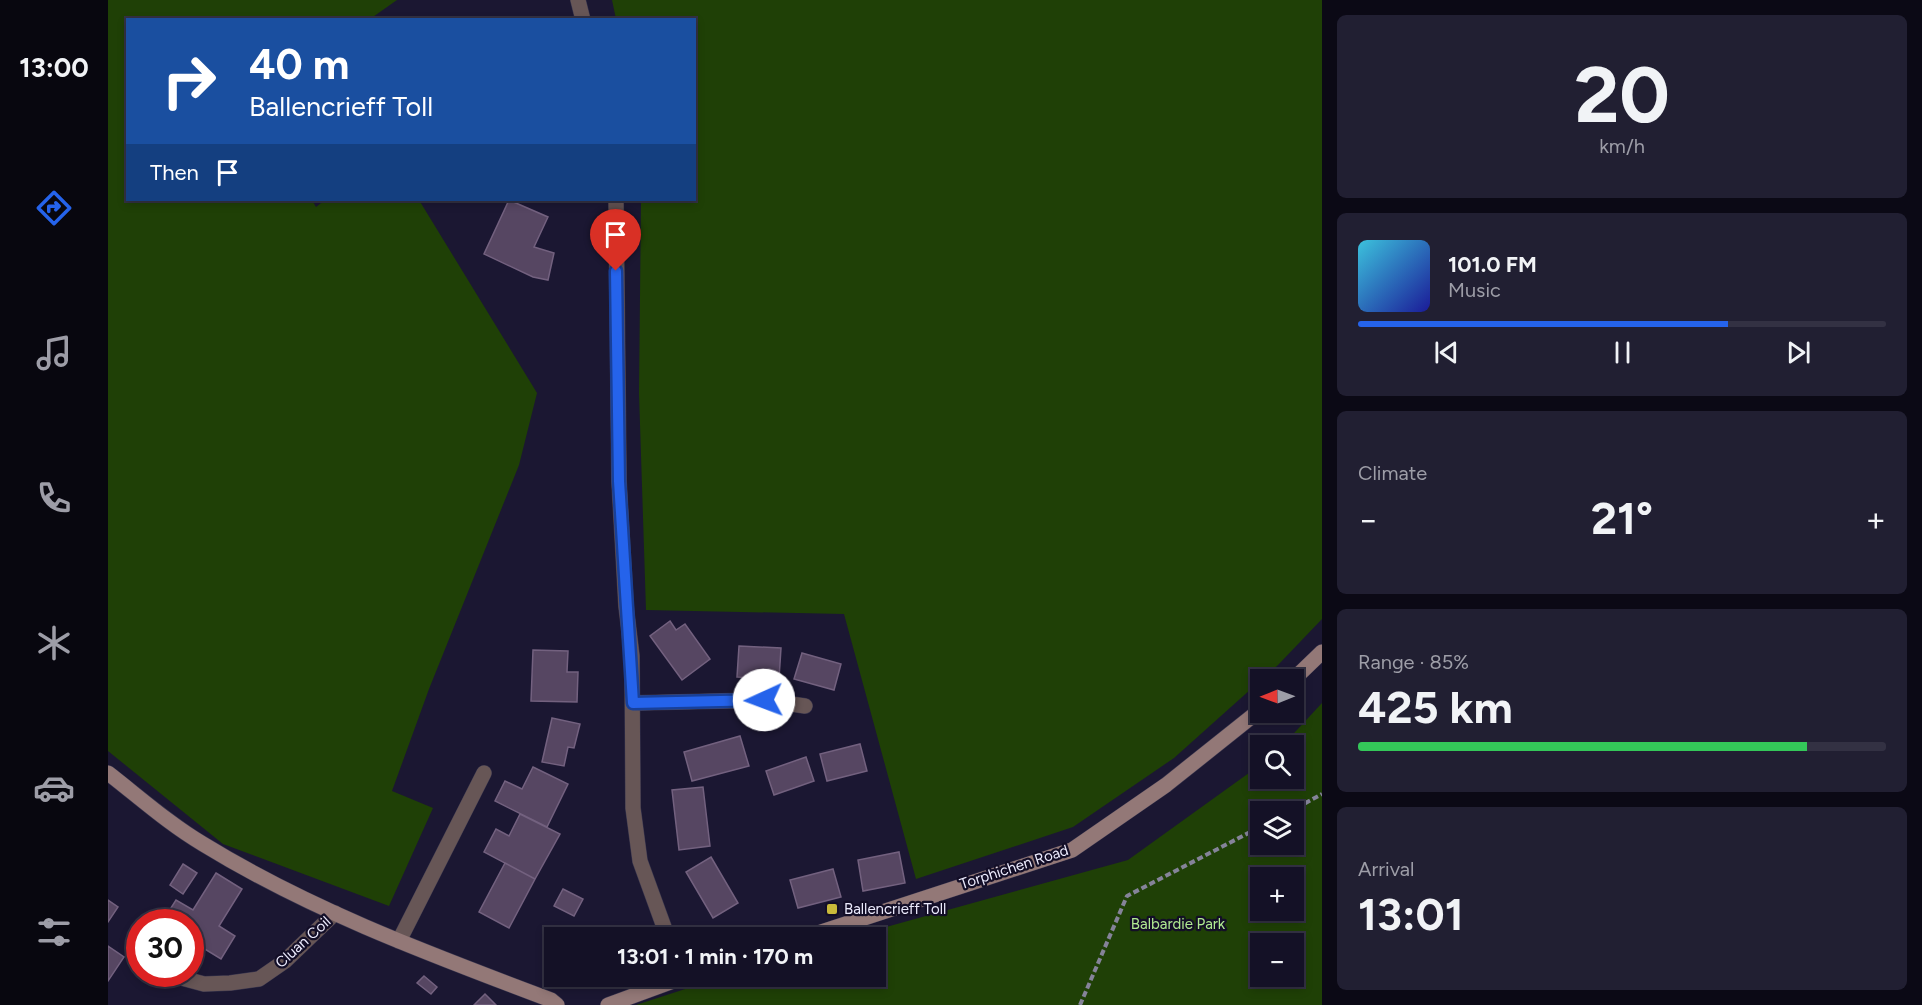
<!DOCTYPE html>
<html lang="en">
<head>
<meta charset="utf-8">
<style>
  body { margin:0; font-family:Figtree,sans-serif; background:#211f32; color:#f1f3f6; height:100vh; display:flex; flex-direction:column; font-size:22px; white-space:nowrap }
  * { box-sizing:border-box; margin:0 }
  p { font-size:20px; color:#9d9da7 }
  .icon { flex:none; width:33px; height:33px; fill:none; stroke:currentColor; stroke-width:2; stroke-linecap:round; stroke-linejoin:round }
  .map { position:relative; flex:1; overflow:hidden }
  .side { display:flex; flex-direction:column; gap:15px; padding:15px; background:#0b0915; width:600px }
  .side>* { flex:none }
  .guide { position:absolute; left:18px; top:18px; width:570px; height:183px; border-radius:0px; box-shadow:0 3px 9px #0003,0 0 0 2px #333143; background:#1a4fa0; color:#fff; overflow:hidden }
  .needle { width:39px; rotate:269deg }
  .tools { position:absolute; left:1142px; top:669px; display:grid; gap:12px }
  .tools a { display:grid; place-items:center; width:54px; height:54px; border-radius:0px; background:#141126; box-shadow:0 3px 9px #0003,0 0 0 2px #333143; font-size:30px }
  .speed { position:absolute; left:18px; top:909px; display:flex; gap:12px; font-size:30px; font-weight:700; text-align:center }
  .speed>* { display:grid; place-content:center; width:78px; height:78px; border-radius:50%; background:#141126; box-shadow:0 3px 9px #0003,0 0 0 2px #333143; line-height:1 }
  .speed .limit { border:9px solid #d22; background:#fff; color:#111 }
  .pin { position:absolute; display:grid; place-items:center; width:51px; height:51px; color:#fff; margin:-62px -26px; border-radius:50% 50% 50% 0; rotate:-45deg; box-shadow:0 0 6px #0007 }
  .pin .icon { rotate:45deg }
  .me { position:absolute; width:66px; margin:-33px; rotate:268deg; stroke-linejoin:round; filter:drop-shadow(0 0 4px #0008) }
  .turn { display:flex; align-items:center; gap:21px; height:126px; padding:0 24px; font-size:27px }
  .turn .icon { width:78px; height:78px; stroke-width:2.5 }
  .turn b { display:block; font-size:42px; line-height:51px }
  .then { display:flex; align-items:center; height:57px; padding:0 24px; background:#0003; gap:12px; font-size:22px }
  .big { font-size:45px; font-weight:700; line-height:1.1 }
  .side .card { flex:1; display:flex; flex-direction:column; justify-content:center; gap:9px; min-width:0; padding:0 21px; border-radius:9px; background:#211f32 }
  .side .dial { align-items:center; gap:0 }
  .dial b { font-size:78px; line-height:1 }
  .song { display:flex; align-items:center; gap:18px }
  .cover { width:72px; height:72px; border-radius:9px; background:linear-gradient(135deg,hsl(190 70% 55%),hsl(240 70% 35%)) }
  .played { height:6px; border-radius:3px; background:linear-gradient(90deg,#2563eb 70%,#333143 70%) }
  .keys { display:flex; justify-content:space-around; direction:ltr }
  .heat { display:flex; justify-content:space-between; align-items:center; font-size:33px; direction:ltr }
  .charge { height:9px; border-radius:4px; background:linear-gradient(90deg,#34c759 85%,#333143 0) }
  .trip { position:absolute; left:436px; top:927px; width:342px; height:60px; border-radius:0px; background:#141126; box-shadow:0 3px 9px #0003,0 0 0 2px #333143; font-weight:700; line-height:60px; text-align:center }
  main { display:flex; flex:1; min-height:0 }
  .tabs { display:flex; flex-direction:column; width:108px; justify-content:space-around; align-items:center; background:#08070f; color:#9d9da7 }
  .tabs .icon { width:42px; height:42px }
  .tabs .on { color:#2563eb }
  .tabs b { font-size:27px; color:#f1f3f6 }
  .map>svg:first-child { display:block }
</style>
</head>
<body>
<main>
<nav class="tabs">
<b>13:00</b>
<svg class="icon on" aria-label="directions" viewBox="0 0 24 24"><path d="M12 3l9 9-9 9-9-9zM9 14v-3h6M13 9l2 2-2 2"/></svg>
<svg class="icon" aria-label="music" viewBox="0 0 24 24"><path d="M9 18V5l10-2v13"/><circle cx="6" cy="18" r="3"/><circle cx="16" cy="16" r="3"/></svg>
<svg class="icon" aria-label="phone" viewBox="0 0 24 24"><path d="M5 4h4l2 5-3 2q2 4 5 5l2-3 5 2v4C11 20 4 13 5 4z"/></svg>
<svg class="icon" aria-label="climate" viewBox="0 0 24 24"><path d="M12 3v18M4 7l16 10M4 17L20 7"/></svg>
<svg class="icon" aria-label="car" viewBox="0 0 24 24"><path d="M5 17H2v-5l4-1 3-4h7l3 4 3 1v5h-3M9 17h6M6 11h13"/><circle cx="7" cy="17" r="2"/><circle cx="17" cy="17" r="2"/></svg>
<svg class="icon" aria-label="filters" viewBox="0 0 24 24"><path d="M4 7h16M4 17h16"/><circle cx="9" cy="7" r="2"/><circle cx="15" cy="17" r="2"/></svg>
</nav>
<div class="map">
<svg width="1214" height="1005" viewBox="0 0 1214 1005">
  <rect width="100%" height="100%" fill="#1b1732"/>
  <!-- green -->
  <path fill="#1f4006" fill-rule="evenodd" d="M0,0h289l-27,19 -242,1v180h184l4,7 9,-7h94l118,193 -18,72 -90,224 -37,102 41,17 -44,98 -166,-62 -115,-93z
    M504,0h710v619l-44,46 -104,93 -101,69 -157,52 -72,-265 -198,-4 -7,-217 2,-193h53v-180l-78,-1z
    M1214,703v302h-686l86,-28 154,-1v-38l-26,-1 278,-77 132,-95v13h33v-32l-10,-1zM1152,812h33v32h-33zM1152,878h33v32h-33zM1152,944h33v32h-33z"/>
  <!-- building -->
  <path fill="#564662" stroke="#73617f" stroke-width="1.5" d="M401,200l39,17 -14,30 20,6 -6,27 -15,-3 -49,-23z
    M562,621l6,9 9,-6 25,35 -28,21 -32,-44z
    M631,646l42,2 -2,31 -42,-2z
    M425,650l35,1 -1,21h11l-1,30 -46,-1z
    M694,653l39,11 -7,26 -40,-11z
    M444,718l28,6 -6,24 -6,-1 -4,19 -22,-4z
    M632,736l9,30 -57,15 -8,-29z
    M752,744l7,27 -40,10 -7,-27z
    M698,757l8,24 -40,14 -8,-24z
    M425,767l35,17 -21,43 -52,-26 10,-20 17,8z
    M595,787l7,59 -31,4 -7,-60z
    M412,814l40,20 -25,45 -51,-27 12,-23 13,7z
    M791,852l6,31 -42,8 -5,-31z
    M603,857l27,46 -25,15 -27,-46z
    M397,863l30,16 -26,49 -30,-16z
    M75,864l14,9 -14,21 -13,-9z
    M725,869l8,28 -43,11 -8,-28z
    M108,873l26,16 -23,37 16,10 -14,23 -31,-19v-18h-28l14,-22 17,10z
    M455,889l20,10 -9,17 -20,-10z
    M0,900l10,7 -10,15z
    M0,946l16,11 -16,24z
    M316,976l13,11 -6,7 -14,-11z
    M377,994l11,11h-22z"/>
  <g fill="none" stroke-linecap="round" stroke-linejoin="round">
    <defs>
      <path id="street" d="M470,0l5,20
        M508,200l3,281 7,125 6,50 1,152 7,53 28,77
        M525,703l131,-3 41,6
        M291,941l85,-168
        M59,974l37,10 26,-1 29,-4 26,-18 50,-48"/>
      <path id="secondary" d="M1185,680l29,-28
        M0,773c31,24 61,51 95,71 109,67 229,111 348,156l6,5
        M695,938l269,-88 94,-65 94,-75
        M500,1005l79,-29"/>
    </defs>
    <!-- street casing -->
    <use href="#street" stroke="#38354e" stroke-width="16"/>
    <!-- secondary casing -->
    <use href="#secondary" stroke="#38354e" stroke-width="16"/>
    <!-- path -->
    <path stroke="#858399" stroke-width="4" stroke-dasharray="6 3" stroke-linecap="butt" d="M1181,812l33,-18
      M972,1005l47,-109 133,-69"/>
    <!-- street -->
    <use href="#street" stroke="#675656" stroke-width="15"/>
    <!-- secondary -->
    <use href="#secondary" stroke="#937877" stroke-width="15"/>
  </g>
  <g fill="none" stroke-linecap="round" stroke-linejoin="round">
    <defs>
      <path id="route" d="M508,271l3,210 14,222 131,-3"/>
    </defs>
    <!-- route casing -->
    <use href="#route" stroke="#184099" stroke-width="15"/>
    <!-- route -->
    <use href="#route" stroke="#2563eb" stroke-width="10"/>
  </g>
  <!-- markers -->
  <rect fill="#caba3a" stroke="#130e27" stroke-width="2" x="718" y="903" width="12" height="12" rx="3"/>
  <g text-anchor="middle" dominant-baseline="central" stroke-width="4.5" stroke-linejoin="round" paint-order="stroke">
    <!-- street labels -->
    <g font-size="15" fill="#ecebfd" stroke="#130e27">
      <text transform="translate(906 867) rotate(-18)">Torphichen Road</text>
      <text transform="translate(195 942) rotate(-42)">Cluan Coil</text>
    </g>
    <!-- poi labels -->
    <g font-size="15" fill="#ecebfd" stroke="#130e27" text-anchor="start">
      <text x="736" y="909">Ballencrieff Toll</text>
    </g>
    <!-- park labels -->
    <g font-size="15" fill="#b0ea91" stroke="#130e27">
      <text x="1070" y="924">Balbardie Park</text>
    </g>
  </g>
</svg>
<div class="tools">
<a><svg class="needle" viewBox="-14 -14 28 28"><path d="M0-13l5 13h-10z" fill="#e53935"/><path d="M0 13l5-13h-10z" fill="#9d9da7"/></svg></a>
<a><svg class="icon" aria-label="search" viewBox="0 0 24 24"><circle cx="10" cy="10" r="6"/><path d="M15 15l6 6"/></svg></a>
<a><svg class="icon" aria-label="layers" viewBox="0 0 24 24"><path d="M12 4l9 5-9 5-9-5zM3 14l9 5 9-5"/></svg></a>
<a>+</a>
<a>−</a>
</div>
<div class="speed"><div class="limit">30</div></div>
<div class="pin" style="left:508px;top:271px;background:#d93025"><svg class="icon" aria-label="arrive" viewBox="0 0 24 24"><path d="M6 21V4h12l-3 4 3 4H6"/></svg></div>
<svg class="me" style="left:656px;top:700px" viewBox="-20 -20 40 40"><circle r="19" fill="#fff"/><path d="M0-13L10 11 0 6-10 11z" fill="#2563eb"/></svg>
<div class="trip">13:01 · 1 min · 170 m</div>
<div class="guide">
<div class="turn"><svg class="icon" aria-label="right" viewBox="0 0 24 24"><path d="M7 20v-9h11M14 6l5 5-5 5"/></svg><div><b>40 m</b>Ballencrieff Toll</div></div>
<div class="then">Then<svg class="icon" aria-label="arrive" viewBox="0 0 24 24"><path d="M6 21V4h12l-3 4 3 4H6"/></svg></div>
</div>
</div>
<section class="side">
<div class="card dial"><b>20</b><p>km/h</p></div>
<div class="card">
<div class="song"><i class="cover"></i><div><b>101.0 FM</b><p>Music</p></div></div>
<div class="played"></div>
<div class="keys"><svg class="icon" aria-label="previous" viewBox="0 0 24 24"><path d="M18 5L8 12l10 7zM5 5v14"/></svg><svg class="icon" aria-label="pause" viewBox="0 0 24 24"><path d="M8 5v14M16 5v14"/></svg><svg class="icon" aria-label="next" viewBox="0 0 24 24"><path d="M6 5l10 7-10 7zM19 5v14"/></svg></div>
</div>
<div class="card"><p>Climate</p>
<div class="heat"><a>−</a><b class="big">21°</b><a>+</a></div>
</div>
<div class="card"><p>Range · 85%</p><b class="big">425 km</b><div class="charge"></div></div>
<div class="card"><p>Arrival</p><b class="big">13:01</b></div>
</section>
</main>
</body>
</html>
